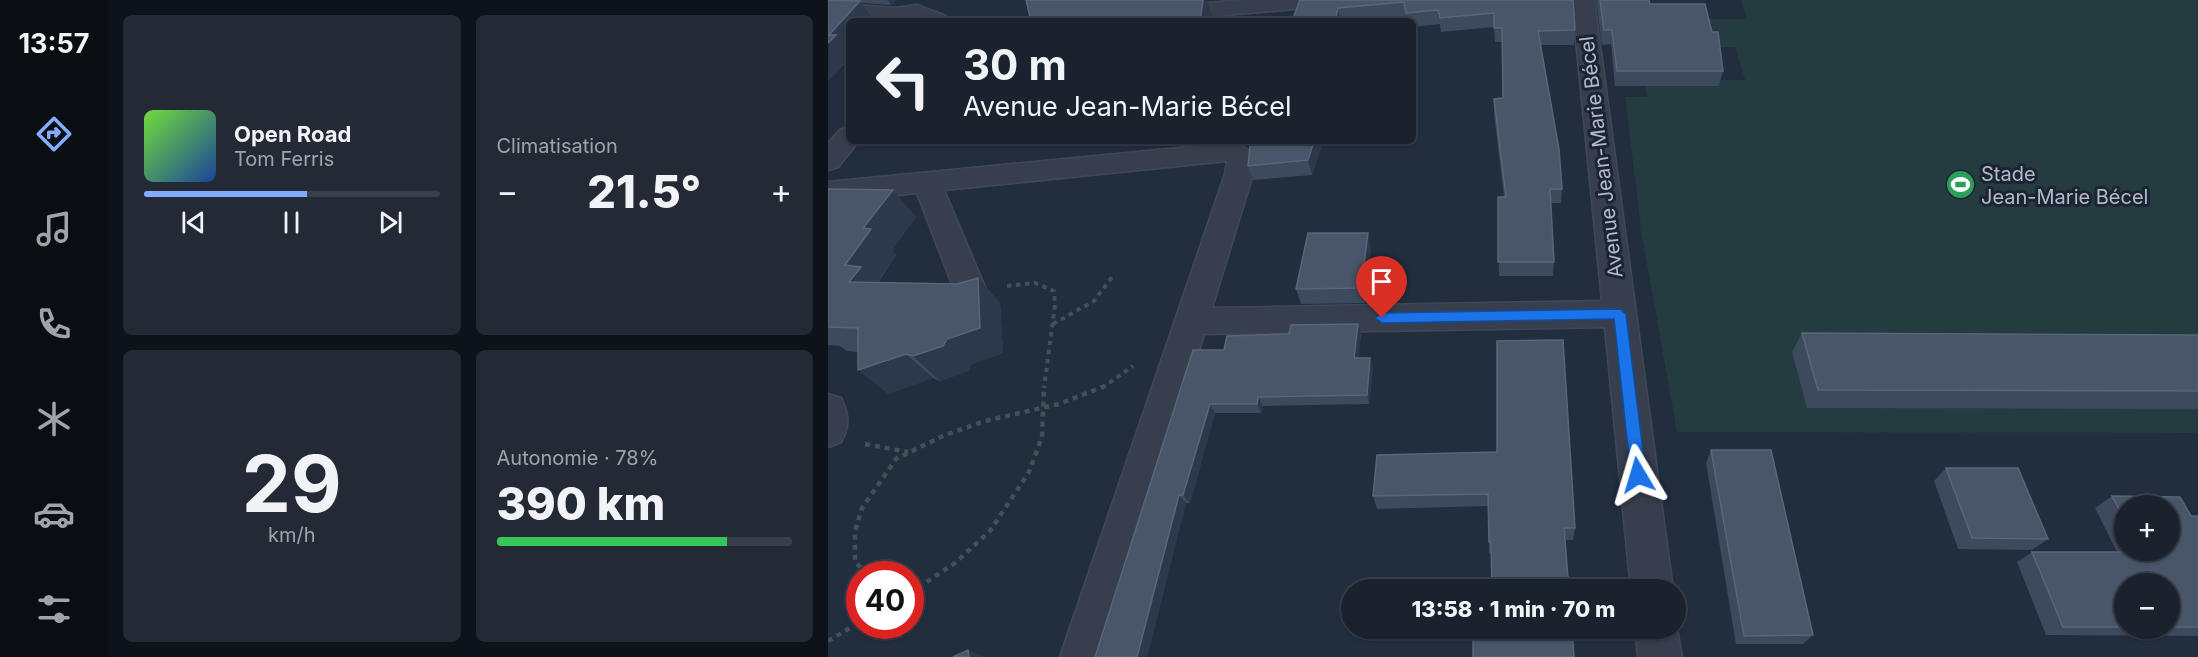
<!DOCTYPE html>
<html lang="fr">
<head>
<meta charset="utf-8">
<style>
  body { margin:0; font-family:Inter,sans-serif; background:#232a36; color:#f1f3f6; height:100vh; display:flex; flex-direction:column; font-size:22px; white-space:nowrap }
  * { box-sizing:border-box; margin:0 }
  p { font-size:20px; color:#9fa4aa }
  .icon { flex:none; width:33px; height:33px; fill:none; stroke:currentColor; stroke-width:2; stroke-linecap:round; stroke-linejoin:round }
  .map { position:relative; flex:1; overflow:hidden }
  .drawer { display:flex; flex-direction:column; gap:15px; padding:15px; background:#0e1319; width:720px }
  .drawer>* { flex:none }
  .hud { position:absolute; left:18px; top:18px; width:570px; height:126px; border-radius:9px; box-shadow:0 2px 4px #0004,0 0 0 2px #383f4a; background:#1a222e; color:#f1f3f6; overflow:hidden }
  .tools { position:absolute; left:1286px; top:495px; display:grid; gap:12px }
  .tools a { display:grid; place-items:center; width:66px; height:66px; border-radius:50%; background:#1a222e; box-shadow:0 2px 4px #0004,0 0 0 2px #383f4a; font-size:30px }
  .speed { position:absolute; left:18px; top:561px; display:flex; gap:12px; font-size:30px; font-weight:700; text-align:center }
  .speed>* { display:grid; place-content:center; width:78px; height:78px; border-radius:50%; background:#1a222e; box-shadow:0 2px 4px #0004,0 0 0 2px #383f4a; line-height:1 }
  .speed .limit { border:9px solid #d22; background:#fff; color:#111 }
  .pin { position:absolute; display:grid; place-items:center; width:51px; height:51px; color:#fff; margin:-62px -26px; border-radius:50% 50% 50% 0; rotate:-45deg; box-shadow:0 0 6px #0007 }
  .pin .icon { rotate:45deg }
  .me { position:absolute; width:66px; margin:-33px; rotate:353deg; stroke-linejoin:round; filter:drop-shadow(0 0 4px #0008) }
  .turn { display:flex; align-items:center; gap:21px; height:126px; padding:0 18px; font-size:27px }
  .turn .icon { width:78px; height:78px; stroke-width:2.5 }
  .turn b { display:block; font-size:42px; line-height:51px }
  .big { font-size:45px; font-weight:800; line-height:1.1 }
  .drawer .widget { flex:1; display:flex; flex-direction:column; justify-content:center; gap:9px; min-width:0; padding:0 21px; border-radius:9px; background:#232a36 }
  .drawer .dial { align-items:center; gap:0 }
  .dial b { font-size:78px; line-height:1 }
  .song { display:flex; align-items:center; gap:18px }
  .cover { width:72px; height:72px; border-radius:9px; background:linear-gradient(135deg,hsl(100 70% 55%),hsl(220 70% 35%)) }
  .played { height:6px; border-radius:3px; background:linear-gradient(90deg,#84abfd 55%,#383f4a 55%) }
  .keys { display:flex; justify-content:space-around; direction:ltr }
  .heat { display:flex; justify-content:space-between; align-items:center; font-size:33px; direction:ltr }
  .charge { height:9px; border-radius:4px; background:linear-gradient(90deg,#34c759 78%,#383f4a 0) }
  .drawer .tiles { flex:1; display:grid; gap:15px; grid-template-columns:repeat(2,1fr) }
  .trip { position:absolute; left:513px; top:579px; width:345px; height:60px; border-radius:30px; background:#1a222e; box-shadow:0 2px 4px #0004,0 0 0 2px #383f4a; font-weight:800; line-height:60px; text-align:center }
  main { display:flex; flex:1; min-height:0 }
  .dock { display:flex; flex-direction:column; width:108px; justify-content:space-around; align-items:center; background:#0a0e12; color:#9fa4aa }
  .dock .icon { width:42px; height:42px }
  .dock .active { color:#84abfd }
  .dock b { font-size:27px; color:#f1f3f6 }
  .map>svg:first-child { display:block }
</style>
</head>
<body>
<main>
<nav class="dock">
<b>13:57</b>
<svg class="icon active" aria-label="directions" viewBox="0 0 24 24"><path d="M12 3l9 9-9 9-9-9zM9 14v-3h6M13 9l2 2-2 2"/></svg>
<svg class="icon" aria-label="music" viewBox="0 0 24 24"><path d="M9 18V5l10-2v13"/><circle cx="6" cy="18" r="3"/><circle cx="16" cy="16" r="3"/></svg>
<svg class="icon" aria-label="phone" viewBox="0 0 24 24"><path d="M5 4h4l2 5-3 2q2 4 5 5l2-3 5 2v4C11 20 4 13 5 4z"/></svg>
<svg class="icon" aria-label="climate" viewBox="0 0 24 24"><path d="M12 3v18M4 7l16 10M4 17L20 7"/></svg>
<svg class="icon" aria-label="car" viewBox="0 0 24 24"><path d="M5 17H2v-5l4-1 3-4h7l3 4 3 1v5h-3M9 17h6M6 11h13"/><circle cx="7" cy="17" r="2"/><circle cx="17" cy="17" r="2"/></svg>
<svg class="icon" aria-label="filters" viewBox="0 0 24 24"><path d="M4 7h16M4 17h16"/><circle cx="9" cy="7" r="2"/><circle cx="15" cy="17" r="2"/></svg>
</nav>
<section class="drawer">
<div class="tiles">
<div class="widget">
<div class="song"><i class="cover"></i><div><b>Open Road</b><p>Tom Ferris</p></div></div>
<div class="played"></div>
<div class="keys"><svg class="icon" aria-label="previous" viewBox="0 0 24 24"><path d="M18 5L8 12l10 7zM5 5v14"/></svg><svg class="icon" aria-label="pause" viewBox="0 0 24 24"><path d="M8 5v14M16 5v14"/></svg><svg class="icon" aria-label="next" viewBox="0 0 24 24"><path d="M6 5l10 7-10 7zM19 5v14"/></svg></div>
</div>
<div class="widget"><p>Climatisation</p>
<div class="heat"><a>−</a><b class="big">21.5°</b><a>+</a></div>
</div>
<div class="widget dial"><b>29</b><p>km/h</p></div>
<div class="widget"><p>Autonomie · 78%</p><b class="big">390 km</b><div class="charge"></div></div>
</div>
</section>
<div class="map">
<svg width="1370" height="657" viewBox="0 0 1370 657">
  <rect width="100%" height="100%" fill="#222d3e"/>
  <!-- green -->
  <path fill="#243b3f" d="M913,0h457v433l-521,-1 -35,-196 -17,-139h22l-2,-11 74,-1 -1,-5h27l-10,-33h-26l-7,-28h45z"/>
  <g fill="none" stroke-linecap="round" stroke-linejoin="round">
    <defs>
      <path id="minor" d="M414,0h86l-3,5 -8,2 -158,14h-87l3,-5 8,-2z
        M744,0h22l79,590h-42l-26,-263 -401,7 -100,323h-44l165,-483 2,-13 -283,29 43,102 -5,9 -11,3 -11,-3 -5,-9 -38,-99 -89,9v-20l402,-39c22,6 25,8 23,31l-41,134 390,-7z
        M0,3l67,5 22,-3 29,11 3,5c-40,0 -80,-1 -121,-4z
        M21,127v14h10l-21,26 -10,3v-27l12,-13z
        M0,394l13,4c8,17 9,28 0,44l-13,5z
        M848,623l6,34h-44l-3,-29h41z"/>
    </defs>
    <!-- minor casing -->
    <use href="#minor" stroke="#404857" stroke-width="3"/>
    <!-- path-far1 -->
    <path stroke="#3d5457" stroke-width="4" stroke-dasharray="4.5 4.5" stroke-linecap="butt" d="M179,286l28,-3 19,8 1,14 -11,83
      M225,324l41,-23 18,-24
      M274,388l31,-22"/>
    <!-- path -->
    <path stroke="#3d5457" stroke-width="4.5" stroke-dasharray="5 5" stroke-linecap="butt" d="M37,444l43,8
      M40,574l-13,-12v-31l7,-23 34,-49 49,-24 40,-14 74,-17 46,-18
      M82,593l45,-30 35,-32 39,-59 13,-35 2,-51
      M0,641l32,-19"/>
    <!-- minor -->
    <use href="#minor" fill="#373f4e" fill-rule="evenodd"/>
  </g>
  <!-- wall -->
  <path fill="#3d495d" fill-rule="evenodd" d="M20,0h48l-5,5 -29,-2 13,18h-26v38l-21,22z
    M472,0h273l2,30 -1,15h-33l21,144 -1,14h-10l3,59 -1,14h-54l-1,-79h6l-10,-83v-15l9,-1 -1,-56h-7l-1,-15 -53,5 -1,-8 -27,3v-6h-7v-4l-51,4h-63z
    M768,0h53l1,4 73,67 -4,15h-104l-4,-42 -9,1z
    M495,141l-11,34 -59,5 -5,-14z
    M0,189l88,28 -24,33 4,5 -18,28 79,1 21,-6 22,25 3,50 -31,11 -4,7 -28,10 -7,-3 -45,16 -30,-42 -11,-1 -7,-5 -12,-1z
    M543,248l-6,55 -64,1 -5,-15z
    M974,333l396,2v74l-391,-1 -15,-56z
    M533,334l-3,24 15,10 -4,36 -106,2 -2,7h-46l-25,90h-4l-39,154h-52l129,-307z
    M883,450l102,185 -10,9h-67l-30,-181z
    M669,452l78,76 -2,12h-8l-76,13 -1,-47 -111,3 -4,-13z
    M1118,468l102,71 -16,11 -74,-1 -24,-68z
    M1284,496l79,20h7v120l-152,-1 -29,-73 15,-10h85l-22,-44zM1296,506l45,44h-45zM1296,584h45v44h-45z"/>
  <!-- shaded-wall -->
  <path fill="#2d384c" d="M59,0h9l-5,5z
    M375,0h4l6,18v3h-13z
    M32,1l15,20h-26v38l-21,22 1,-46z
    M510,8l3,13h-6z
    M486,141h9l-11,34 -4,-15z
    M65,190l23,27 -24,33 4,5 -19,28 -28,-1 -4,-17 18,-37z
    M540,233l3,15 -6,55 -4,-15z
    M150,278l22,25 3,50 -31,11 -4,7 -28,10 -27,-25z
    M530,324l3,10 -4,33 -3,-9z
    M78,354l27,24 -45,16 -30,-24z
    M542,358l3,10 -4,36 -2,-9z
    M430,397l5,9 -2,7 -4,-9z
    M382,404l5,9 -25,90 -7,-8z
    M351,495l7,8 -39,154h-10z
    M140,650l16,7h-15z"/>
  <!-- building -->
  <path fill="#495569" stroke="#5a6578" stroke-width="1.5" d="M0,0l32,1 -31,34h7l-8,8z
    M198,0h177l-3,21h-169z
    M472,0h273l2,30 -37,1 21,118 3,40h-12l4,73h-56v-65h8l-12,-98 9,-1 -1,-70h-8v-15l-54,5 -2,-8 -32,3 -2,-11 -66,6 -3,13h-43z
    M772,0h49l1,4h55l7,28h6l5,39h-106l-5,-41h-8z
    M424,141h62l-6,19 -60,6 2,-20z
    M0,189l65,1 -30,38 8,1 -26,36 16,2 -12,15 108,2 21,-6 2,50 -33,11 -4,7 -30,10 -7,-2 -48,16v-42l-30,-1z
    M480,233h60l-7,55 -65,1z
    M530,324l-4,34h16l-3,37 -109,2 -1,7h-47l-27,91h-4l-42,162h-42l98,-307h31l3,-14 62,-2 2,-9z
    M974,333l396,2v56l-380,-1z
    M735,340l12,188h-11l5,62h-77l-1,-48h-2l-1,-48 -115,2 4,-41 120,-3v-111z
    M883,450h60l42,185 -69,1z
    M1118,468h72l30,71 -76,-1z
    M1284,496l68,1 11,19h7v111h-29v-43h-45v43h-61l-31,-75h109l-1,-2h29v-44h-45v13z
    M645,628h99l2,29h-101z
    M140,650l1,7h-16z"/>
  <!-- route -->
  <path fill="#1a73e8" stroke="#114b97" stroke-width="1.5" d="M792,309l6,5 20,161 -2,5 -6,2 -5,-2 -2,-5 -17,-156 -232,4 -7,-5 7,-5z"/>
  <!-- icons -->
  <defs>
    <symbol id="stadium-disc" viewBox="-11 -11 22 22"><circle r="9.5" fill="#2e9e5b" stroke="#1c2433"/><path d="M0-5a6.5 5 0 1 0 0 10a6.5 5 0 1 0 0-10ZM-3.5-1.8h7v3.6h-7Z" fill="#fff"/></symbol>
  </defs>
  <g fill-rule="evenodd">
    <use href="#stadium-disc" x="1116" y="168" width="33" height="33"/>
  </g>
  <g text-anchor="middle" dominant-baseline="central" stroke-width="6" stroke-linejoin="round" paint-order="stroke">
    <!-- street labels -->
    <g font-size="20" fill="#b2bac9" stroke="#1c2433">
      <text transform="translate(773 157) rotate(-97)">Avenue Jean-Marie Bécel</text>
    </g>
    <!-- poi labels -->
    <g font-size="20" fill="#b2bac9" stroke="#1c2433" text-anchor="start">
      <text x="1153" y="174">Stade<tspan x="1153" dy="23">Jean-Marie Bécel</tspan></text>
    </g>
  </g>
</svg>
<div class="tools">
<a>+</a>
<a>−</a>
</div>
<div class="speed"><div class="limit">40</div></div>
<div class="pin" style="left:554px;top:318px;background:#d93025"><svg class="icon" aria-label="arrive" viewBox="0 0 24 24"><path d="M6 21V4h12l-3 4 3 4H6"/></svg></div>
<svg class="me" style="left:810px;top:475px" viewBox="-20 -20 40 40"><path d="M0-17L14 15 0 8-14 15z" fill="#1a73e8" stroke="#fff" stroke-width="4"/></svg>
<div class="trip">13:58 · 1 min · 70 m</div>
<div class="hud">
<div class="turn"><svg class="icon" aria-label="left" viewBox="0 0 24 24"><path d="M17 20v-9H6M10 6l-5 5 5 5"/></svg><div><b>30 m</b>Avenue Jean-Marie Bécel</div></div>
</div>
</div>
</main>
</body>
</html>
